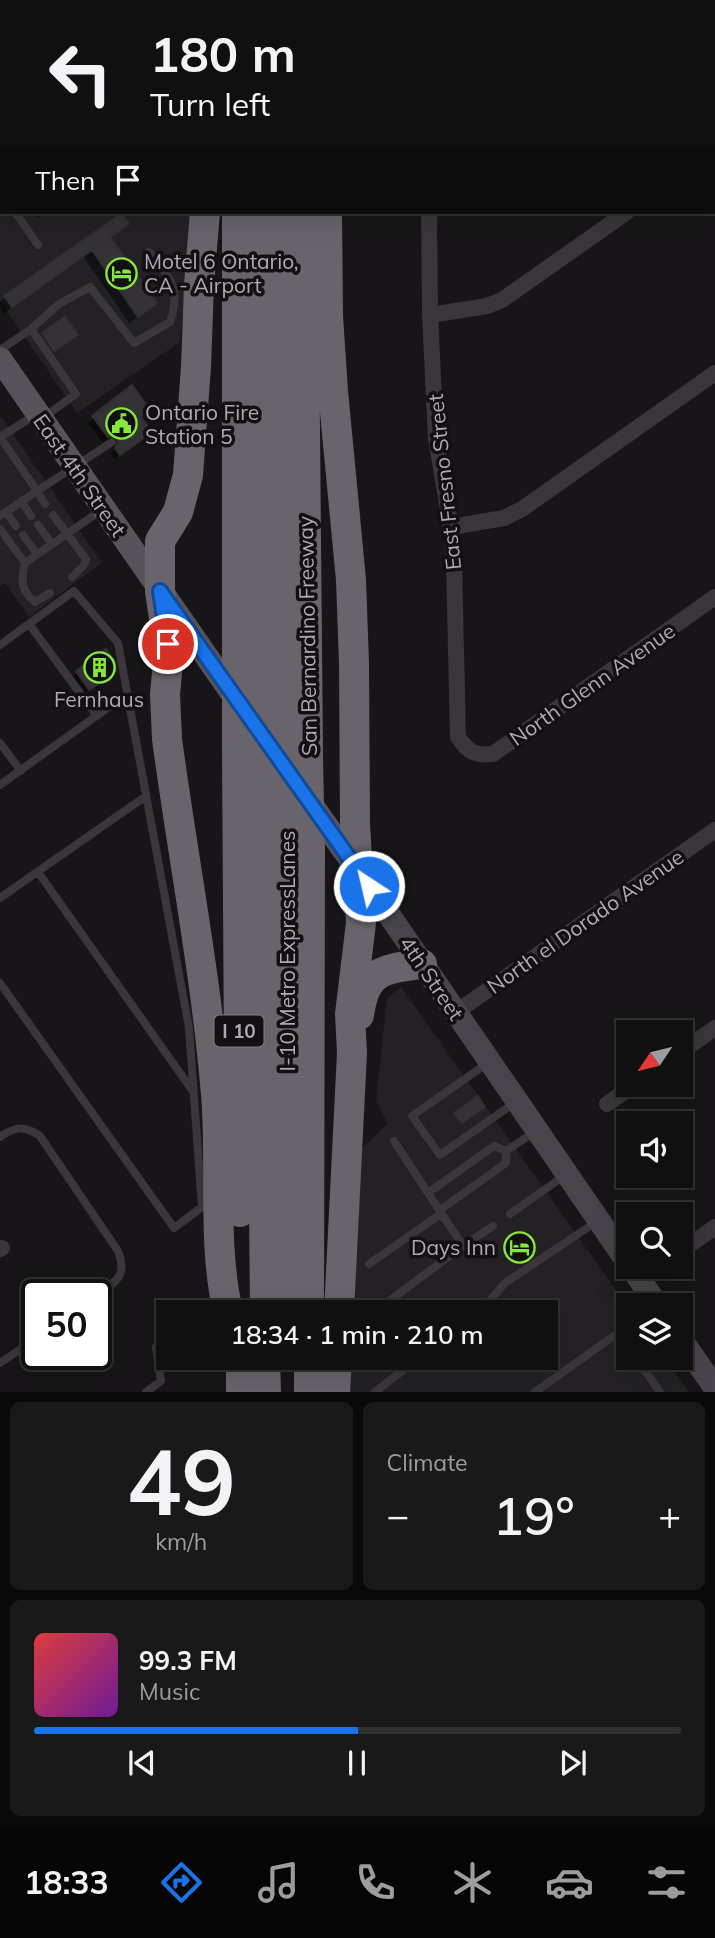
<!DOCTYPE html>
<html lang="en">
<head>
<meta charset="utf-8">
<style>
  body { margin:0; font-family:Mulish,sans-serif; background:#1a191a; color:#f1f3f6; height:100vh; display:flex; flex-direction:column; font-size:26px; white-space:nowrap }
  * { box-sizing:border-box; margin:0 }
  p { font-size:23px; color:#9c9d9f }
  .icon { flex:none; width:38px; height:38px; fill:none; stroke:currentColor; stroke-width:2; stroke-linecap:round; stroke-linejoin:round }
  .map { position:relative; height:1392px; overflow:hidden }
  .details { display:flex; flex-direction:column; gap:10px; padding:10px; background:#090909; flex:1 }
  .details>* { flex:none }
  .banner { position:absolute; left:0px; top:0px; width:716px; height:214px; box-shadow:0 7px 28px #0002,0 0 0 2px #303031; background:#111011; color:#f1f3f6; overflow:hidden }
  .needle { width:46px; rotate:235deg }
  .tools { position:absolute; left:616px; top:1020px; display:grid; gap:14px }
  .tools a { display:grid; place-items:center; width:77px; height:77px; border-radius:0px; background:#111011; box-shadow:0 7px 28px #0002,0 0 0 2px #303031; font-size:35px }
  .speed { position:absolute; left:21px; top:1279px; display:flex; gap:14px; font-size:35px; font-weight:700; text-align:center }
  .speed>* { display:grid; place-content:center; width:91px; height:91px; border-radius:50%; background:#111011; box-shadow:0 7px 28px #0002,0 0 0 2px #303031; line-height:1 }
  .speed .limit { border:4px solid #111; border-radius:10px; background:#fff; color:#111 }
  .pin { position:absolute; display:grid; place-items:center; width:60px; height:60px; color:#fff; margin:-30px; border:4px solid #fff; border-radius:50%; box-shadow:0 2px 7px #0007 }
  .me { position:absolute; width:77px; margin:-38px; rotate:325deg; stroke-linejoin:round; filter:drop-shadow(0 0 5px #0008) }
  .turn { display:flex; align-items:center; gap:24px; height:147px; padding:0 35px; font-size:32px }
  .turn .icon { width:91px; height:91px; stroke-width:2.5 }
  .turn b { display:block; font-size:49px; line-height:60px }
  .then { display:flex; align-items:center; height:66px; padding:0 35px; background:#0003; gap:14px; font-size:26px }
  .big { font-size:52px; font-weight:600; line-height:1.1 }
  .details .widget { flex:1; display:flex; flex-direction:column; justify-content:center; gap:10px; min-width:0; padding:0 24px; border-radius:10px; background:#1a191a }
  .details .dial { align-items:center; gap:0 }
  .dial b { font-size:91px; line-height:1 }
  .song { display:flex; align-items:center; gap:21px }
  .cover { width:84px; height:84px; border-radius:10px; background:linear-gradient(135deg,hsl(0 70% 55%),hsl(280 70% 35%)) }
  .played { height:7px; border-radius:4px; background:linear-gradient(90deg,#1a73e8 50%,#303031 50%) }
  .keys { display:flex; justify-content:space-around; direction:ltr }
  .heat { display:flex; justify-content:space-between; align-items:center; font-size:38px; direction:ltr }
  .details .tiles { flex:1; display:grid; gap:10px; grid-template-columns:1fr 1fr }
  .widget:last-child { grid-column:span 2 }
  .trip { position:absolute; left:156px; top:1300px; width:402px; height:70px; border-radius:0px; background:#111011; box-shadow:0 7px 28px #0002,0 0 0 2px #303031; font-weight:600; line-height:70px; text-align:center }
  .tabs { display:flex; height:112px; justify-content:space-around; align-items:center; background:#070607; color:#9c9d9f }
  .tabs .icon { width:49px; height:49px }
  .tabs .current { color:#1a73e8 }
  .tabs b { font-size:32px; color:#f1f3f6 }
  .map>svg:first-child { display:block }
</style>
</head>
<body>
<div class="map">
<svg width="715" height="1392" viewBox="0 0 715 1392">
  <rect width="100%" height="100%" fill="#171517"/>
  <!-- built -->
  <path fill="#232124" d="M0,0h204l-202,2v210h190l-12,130 -103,71 -77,-112z
    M0,415l102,148 -73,54 -24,-34 -5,3z
    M401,987l227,320v51h36l25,34h-340l1,-34h196v-46h-194l5,-159 31,-30 -12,-22 11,-103z"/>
  <!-- shadow -->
  <path fill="#0007" d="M115,0h20l1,2h-23z
    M2,75v94l-2,-3z
    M32,212h14l-9,6z
    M127,224l-18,15 46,64 -8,8 -18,12 -46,-67 -80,58 -3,-11 5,-6z
    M65,319l10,16 -22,16 -11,-15z
    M94,418l50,19 -30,22 -3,-5 3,-5 -2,-6 -6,-3 -4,2 -14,-19z
    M106,652l5,22 -26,18 -12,-16z"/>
  <!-- building -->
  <path fill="#353236" stroke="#322f33" stroke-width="2" d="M122,213l7,11 -19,13 47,66 -19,14 -46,-67 -80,57 -8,-11z
    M65,317l13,18 -24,16 -12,-18z
    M132,385l18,25 -9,7 11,15 -32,23 -5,-7 3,-6 -1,-4 -5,-2 -4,1 -16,-21z
    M106,649l9,13 1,9 -27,19 -13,-19z
    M478,1096l7,11 -23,16 -8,-10z"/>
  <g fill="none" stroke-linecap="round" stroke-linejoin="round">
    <!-- service -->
    <path stroke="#3a363c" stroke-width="8" d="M64,2l2,-2
      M0,46l2,-1
      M0,191l2,2
      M15,212l23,33
      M31,329l28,-25 31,-17 44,56 36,-21c12,-35 -1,-44 -21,-70
      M0,350l31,-21 45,65 -32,23
      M35,415l-35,22 37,54 75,-49
      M21,501l10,15
      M6,512l10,14
      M53,515l33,44 -2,6 -12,12
      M0,516l37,-25 8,13
      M38,525l14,19
      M0,529l25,34 78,-54
      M23,535l14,19
      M25,563c-4,17 -5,27 10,39l15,-9
      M29,624l68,92
      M0,645l74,-54 44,52 71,385 13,179 -28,21 -174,-245
      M0,743l21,28
      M0,785l127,-91
      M38,872l154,218
      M0,898l146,-102
      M489,1062l-77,54 28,39 74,-52
      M0,1137c15,-11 25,-11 40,-1l78,115c10,25 -2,31 -22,45
      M394,1141l34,52
      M506,1151l30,-20
      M440,1210l66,-47v-12
      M510,1214l54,-38
      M463,1246l30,-20
      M369,1264l73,-51
      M389,1301l74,-55 -35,-53 66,-47 12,5
      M480,1312l25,-29 91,-61
      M636,1358l5,7 11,-7
      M0,1363l37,-25
      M641,1365l19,27
      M146,1392l15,-11 -5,-34
      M375,1392l44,-34
      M535,1392l83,-59 10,14"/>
    <!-- minor -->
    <path stroke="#3a363c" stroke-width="16" d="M417,0v2
      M631,2l2,-2
      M714,47h1
      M714,112l1,1
      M714,151l1,-1
      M429,212l1,103 6,124 15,88 3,36 4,174c10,15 17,19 35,17l222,-157
      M430,315l57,-9 15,-6 125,-88
      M451,527l53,-9 18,-9 193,-136
      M455,1013l260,-183
      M681,1052l34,-24
      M607,1104l27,-19
      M0,1249l2,-1
      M681,1251l34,-24
      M640,1280l18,-13"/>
    <!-- secondary -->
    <path stroke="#49444b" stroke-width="23" d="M359,871l269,392
      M631,1267l27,39
      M681,1339l34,49"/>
    <!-- primary -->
    <path stroke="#58525a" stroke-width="24" d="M0,359l241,347
      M305,796l54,75"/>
    <!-- motorway -->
    <path stroke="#69636c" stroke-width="30" d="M280,0v2
      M302,0v2
      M238,2v-2
      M205,212l-6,73 -3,82 -8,108 -10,37 -18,29v50l9,61 -4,42 2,45c16,119 39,236 49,355 6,72 -4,148 12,218
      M259,212v473
      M281,212l3,509
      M303,212l5,545
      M327,212l1,104 5,75 18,189 3,83 1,161 6,99 -11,91 2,39 -13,259
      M237,653v-441
      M237,750l3,462
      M260,783l5,529
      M286,821l2,491
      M359,1015c6,-45 24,-46 63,-51
      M309,1312l1,-458
      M241,1358v34
      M265,1358l1,34
      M309,1358v34
      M335,1392l2,-34"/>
    <!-- motorway-bridge -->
    <path stroke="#69636c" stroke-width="30" d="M237,653v97
      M259,685l1,98
      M284,721l2,100
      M308,757l2,97"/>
  </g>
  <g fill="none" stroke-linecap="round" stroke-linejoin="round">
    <defs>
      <path id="route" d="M168,644l-8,-53 209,295"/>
    </defs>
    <!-- route casing -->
    <use href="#route" stroke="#114b97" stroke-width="18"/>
    <!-- route -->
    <use href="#route" stroke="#1a73e8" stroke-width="12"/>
  </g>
  <!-- icons -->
  <defs>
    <symbol id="hotel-ring" viewBox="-11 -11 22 22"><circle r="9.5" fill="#121012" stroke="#87e83c" stroke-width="1.5"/><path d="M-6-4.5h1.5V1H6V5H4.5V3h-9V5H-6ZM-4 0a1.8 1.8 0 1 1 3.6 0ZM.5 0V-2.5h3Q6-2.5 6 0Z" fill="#87e83c"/></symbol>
    <symbol id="civic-ring" viewBox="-11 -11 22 22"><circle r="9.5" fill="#121012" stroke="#87e83c" stroke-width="1.5"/><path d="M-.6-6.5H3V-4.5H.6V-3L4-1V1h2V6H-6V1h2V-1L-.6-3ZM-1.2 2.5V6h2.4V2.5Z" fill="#87e83c"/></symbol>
    <symbol id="building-ring" viewBox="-11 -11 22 22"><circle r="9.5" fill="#121012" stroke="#87e83c" stroke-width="1.5"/><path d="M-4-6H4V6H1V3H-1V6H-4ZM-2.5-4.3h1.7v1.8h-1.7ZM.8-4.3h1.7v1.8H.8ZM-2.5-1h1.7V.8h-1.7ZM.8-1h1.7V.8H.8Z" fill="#87e83c"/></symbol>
  </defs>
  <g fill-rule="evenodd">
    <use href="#hotel-ring" x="104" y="256" width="35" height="35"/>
    <use href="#civic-ring" x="104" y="406" width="35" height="35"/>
    <use href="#building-ring" x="82" y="650" width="35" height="35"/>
    <use href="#hotel-ring" x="502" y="1230" width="35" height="35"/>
  </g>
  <g text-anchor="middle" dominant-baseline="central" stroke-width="7" stroke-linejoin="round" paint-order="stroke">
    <!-- shield labels -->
    <rect fill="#121012" stroke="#817a85" stroke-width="2" x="214.5" y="1015.5" width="49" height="31" rx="5"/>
    <g font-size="19" font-weight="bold" fill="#b0a8b6">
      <text x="239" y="1031">I 10</text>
    </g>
    <!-- poi labels -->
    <g font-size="21" fill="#b0a8b6" stroke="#121012" text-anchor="start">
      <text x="144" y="261">Motel 6 Ontario,<tspan x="144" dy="24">CA - Airport</tspan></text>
      <text x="145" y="412">Ontario Fire<tspan x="145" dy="24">Station 5</tspan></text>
      <text x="99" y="699" text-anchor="middle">Fernhaus</text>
      <text x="496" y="1247" text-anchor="end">Days Inn</text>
    </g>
    <!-- street labels -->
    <g font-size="21" fill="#b0a8b6" stroke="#121012">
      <text transform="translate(80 475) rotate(55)">East 4th Street</text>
      <text transform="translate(444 482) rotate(-96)">East Fresno Street</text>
      <text transform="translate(307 636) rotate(-91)">San Bernardino Freeway</text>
      <text transform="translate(592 684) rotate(-35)">North Glenn Avenue</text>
      <text transform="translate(585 921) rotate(-35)">North el Dorado Avenue</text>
      <text transform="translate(287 951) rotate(-90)">I-10 Metro ExpressLanes</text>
      <text transform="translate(432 978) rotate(56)">4th Street</text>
    </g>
  </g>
</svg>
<div class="tools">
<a><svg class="needle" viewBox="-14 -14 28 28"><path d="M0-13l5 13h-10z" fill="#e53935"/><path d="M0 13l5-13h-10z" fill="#9c9d9f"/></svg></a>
<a><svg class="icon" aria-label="sound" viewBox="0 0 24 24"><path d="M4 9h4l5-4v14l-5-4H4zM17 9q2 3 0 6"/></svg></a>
<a><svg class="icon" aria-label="search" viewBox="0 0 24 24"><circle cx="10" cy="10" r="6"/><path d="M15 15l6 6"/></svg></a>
<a><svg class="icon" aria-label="layers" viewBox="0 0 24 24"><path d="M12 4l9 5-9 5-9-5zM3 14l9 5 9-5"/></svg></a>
</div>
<div class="speed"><div class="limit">50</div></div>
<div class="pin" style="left:168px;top:644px;background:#d93025"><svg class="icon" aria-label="arrive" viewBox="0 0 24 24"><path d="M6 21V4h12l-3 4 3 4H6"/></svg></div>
<svg class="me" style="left:369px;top:886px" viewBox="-20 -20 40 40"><circle r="17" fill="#1a73e8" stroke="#fff" stroke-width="3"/><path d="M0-11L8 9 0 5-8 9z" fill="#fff"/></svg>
<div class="trip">18:34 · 1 min · 210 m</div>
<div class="banner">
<div class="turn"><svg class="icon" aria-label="left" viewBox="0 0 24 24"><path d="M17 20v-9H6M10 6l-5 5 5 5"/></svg><div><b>180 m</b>Turn left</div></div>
<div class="then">Then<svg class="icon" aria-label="arrive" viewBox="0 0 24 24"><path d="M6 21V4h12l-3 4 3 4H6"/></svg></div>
</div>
</div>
<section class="details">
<div class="tiles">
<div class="widget dial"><b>49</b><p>km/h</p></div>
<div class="widget"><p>Climate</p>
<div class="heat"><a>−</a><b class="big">19°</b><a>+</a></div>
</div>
<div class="widget">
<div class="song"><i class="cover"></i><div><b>99.3 FM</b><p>Music</p></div></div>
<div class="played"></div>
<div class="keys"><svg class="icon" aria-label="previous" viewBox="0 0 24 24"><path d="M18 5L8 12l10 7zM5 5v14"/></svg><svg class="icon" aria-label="pause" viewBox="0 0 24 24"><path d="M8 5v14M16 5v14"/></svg><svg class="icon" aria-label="next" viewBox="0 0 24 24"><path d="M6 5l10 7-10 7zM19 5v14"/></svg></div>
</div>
</div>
</section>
<nav class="tabs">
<b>18:33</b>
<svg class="icon current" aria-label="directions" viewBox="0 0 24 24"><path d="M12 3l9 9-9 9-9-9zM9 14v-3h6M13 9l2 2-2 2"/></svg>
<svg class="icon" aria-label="music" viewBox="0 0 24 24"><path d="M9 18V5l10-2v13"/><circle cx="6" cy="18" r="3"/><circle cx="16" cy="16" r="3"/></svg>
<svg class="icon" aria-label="phone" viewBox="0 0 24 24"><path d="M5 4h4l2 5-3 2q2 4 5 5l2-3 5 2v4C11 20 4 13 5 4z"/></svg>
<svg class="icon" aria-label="climate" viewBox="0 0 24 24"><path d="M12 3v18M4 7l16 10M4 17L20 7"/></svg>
<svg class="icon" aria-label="car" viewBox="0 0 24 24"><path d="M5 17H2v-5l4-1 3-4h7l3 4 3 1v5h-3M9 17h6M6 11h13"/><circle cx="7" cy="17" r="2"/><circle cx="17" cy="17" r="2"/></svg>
<svg class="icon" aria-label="filters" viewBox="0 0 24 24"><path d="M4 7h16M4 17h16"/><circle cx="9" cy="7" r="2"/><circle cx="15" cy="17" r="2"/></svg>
</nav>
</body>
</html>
